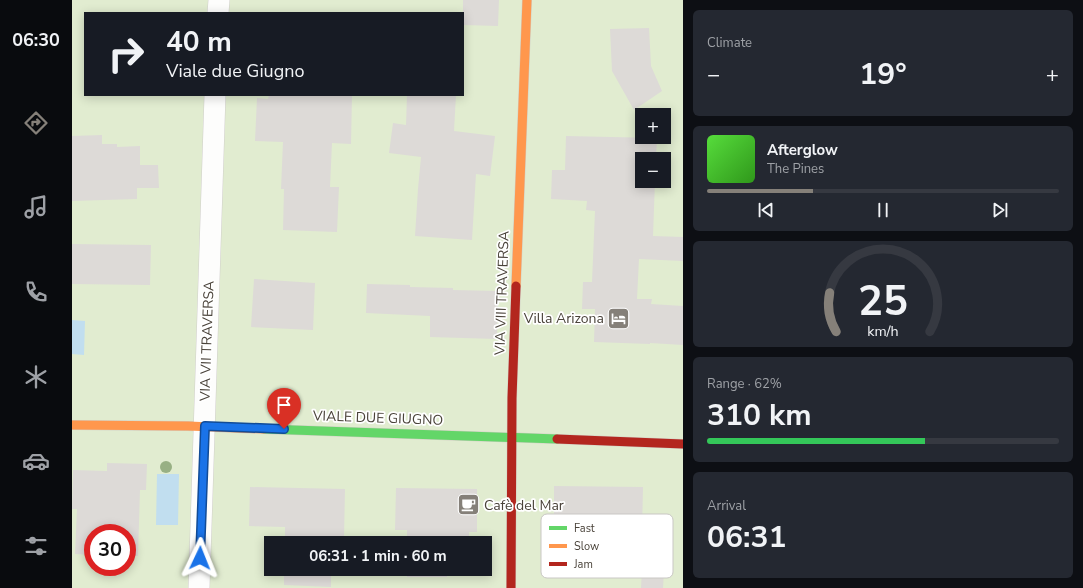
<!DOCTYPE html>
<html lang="en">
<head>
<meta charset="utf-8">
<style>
  body { margin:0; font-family:"Nunito Sans",sans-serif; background:#242831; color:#f1f3f6; height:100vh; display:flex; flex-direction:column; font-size:15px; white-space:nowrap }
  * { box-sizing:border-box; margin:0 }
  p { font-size:13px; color:#9ea1a6 }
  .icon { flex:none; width:22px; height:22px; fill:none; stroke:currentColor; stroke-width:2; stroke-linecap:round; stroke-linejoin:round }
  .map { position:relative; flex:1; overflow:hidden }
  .panel { display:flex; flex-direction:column; gap:10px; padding:10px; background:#0d0f14; width:400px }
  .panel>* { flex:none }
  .banner { position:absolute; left:12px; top:12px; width:380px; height:84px; border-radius:0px; box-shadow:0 2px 10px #0003; background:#171b24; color:#f1f3f6; overflow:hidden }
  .buttons { position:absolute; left:563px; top:108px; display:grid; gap:8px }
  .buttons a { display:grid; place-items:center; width:36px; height:36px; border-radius:0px; background:#171b24; box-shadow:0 2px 10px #0003; font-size:20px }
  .speed { position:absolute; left:12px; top:524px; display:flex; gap:8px; font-size:20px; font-weight:700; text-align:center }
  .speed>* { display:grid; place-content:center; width:52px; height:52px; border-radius:50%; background:#171b24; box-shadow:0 2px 10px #0003; line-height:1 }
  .speed .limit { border:6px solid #d22; background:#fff; color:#111 }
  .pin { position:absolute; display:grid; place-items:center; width:34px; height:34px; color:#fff; margin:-41px -17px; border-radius:50% 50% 50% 0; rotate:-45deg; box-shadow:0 0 4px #0007 }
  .pin .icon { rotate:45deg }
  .me { position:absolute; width:44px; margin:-22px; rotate:2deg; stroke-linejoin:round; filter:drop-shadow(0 0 3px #0008) }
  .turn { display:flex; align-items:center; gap:14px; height:84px; padding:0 16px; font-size:18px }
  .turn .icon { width:52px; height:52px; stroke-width:2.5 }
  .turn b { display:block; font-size:28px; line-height:34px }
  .big { font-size:30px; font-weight:700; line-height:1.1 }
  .panel .card { flex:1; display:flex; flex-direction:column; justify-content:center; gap:6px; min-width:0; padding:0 14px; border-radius:6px; background:#242831 }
  .panel .dial { align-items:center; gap:0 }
  .dial svg { height:104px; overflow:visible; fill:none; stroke:#363941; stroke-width:7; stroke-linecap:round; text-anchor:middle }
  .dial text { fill:#f1f3f6; stroke:none }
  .song { display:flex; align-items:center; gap:12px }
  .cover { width:48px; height:48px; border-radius:6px; background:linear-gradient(135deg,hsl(110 70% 55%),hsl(110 70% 35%)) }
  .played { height:4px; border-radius:2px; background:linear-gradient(90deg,#858079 30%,#363941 30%) }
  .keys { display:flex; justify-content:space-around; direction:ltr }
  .heat { display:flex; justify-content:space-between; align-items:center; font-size:22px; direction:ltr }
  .charge { height:6px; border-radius:3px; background:linear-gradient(90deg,#34c759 62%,#363941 0) }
  .trip { position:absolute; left:192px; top:536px; width:228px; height:40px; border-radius:0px; background:#171b24; box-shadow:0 2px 10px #0003; font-weight:700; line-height:40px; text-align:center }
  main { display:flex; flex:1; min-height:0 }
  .tab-bar { display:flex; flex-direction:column; width:72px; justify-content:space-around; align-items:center; background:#090b0e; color:#9ea1a6 }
  .tab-bar .icon { width:28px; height:28px }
  .tab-bar .on { color:#858079 }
  .tab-bar b { font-size:18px; color:#f1f3f6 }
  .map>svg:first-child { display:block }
</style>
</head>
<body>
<main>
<nav class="tab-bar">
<b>06:30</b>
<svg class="icon on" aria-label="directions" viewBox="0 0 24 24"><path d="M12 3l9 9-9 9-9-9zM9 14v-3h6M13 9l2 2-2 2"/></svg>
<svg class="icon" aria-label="music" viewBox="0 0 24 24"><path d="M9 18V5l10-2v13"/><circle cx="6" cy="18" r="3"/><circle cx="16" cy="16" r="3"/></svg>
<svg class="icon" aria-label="phone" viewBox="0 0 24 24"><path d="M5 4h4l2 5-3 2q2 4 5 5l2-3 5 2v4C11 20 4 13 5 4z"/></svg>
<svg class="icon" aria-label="climate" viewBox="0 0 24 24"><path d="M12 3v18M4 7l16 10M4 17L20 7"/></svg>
<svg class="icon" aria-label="car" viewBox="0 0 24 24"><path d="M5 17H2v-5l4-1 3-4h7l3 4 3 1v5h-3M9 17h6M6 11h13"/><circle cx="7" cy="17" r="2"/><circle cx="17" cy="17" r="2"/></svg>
<svg class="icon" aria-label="filters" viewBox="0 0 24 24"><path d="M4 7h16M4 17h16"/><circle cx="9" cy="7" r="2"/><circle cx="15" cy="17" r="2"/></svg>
</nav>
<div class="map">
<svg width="611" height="588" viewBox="0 0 611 588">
  <rect width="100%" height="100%" fill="#f3f1ee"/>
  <!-- green -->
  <path fill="#e1ecd0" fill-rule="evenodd" d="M0,0h611v588h-611zM13,13h378v82h-378zM570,115h22v22h-22zM570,159h22v22h-22zM21,533h34v34h-34zM199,543h214v26h-214z"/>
  <!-- water -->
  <path fill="#c1deef" d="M0,320l13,1 -1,34 -12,-1z
    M85,474h22l-1,51h-22z"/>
  <!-- building -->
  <path fill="#dddad7" d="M391,0h36l-1,26 -35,-1z
    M577,28l2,38 11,25 -28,19 -22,-39 -2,-42z
    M197,95h83l-1,49 -19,-1 -2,44h9l-2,45 -54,-2 1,-41h-3l2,-47 -28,-1 2,-43 11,1z
    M335,95h49l-2,36 41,5 -5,40 -14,-2 -4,66 -57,-4 3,-47 3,-32 -32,-4 4,-30 13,2z
    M30,135v9h15v3l23,-1v19h18l1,23h-22v11l-65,2v-65z
    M494,136l91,2 -1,21h-14v22h13l-2,55 30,1v24l-44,-2 -2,40h15l-1,5 32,2v39l-33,-2v1l-56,-2 1,-33h-13l1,-27h9l3,-71 -9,-1 1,-9 -36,-2 1,-29h13z
    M0,244l79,1 -1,40 -78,-1z
    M182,279l61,4 -2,47 -62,-3z
    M295,284l43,1v2l43,1v2l45,1 -1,48 -67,-2v-21l-64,-3z
    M35,463l40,1 -1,26h-6l-2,66h-11v-23h-34v22l-18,-1 2,-45h-5l1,-39 34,1z
    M482,486l89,1 -1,45 -88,-2z
    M178,487l95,2 -1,49 -12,-1v6h-47v-16l-36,-1z
    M324,488l81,1v43h-8v11h-62v-13h-12z
    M212,569h47v18l-47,-2z
    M335,569h40v8h-40z
    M570,569h22l-1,19h-22z"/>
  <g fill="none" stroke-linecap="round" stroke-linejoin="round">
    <defs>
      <path id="street" d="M146,13l1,-13
        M127,588l16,-493"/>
      <path id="fast" d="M192,429l293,10"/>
      <path id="slow" d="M444,286l11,-286
        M0,425l116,1 76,3"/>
      <path id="jam" d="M485,439l126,5
        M439,588l1,-190 4,-112"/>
    </defs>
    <!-- street casing -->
    <use href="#street" stroke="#d1cfcc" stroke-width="22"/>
    <!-- fast casing -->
    <use href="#fast" stroke="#d2cec5" stroke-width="10"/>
    <!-- slow casing -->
    <use href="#slow" stroke="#d2cec5" stroke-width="10"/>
    <!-- jam casing -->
    <use href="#jam" stroke="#d2cec5" stroke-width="10"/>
    <!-- street -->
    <use href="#street" stroke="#fdfdfc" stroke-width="21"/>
    <!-- fast -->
    <use href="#fast" stroke="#63d668" stroke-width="9"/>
    <!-- slow -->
    <use href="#slow" stroke="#ff974d" stroke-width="9"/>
    <!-- jam -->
    <use href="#jam" stroke="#b3261e" stroke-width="9"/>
  </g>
  <!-- trees -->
  <circle fill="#98b084" cx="94" cy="467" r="6"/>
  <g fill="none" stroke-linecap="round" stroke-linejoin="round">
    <defs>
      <path id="route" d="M128,558l5,-132 79,3"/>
    </defs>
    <!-- route casing -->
    <use href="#route" stroke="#114b97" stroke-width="10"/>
    <!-- route -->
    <use href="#route" stroke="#1a73e8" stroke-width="7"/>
  </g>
  <!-- icons -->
  <defs>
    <symbol id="hotel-square" viewBox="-11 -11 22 22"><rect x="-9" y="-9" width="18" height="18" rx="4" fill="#858079" stroke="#fff"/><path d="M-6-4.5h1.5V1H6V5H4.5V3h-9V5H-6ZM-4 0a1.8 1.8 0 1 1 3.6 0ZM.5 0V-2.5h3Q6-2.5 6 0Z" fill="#fff"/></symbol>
    <symbol id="cafe-square" viewBox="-11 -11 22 22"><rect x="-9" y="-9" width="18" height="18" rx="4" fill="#858079" stroke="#fff"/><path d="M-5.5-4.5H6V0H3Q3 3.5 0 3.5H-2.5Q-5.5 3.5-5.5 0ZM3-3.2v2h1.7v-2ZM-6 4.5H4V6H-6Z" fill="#fff"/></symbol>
  </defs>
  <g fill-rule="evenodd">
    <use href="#hotel-square" x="534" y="306" width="25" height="25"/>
    <use href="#cafe-square" x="384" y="492" width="25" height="25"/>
  </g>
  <g text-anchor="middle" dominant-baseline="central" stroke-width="3.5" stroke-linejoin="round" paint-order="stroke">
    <!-- street labels -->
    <g font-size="14" fill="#4a433a" stroke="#fff">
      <text transform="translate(430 293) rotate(-88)">VIA VIII TRAVERSA</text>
      <text transform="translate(135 341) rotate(-88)">VIA VII TRAVERSA</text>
      <text transform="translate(306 418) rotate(2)">VIALE DUE GIUGNO</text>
    </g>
    <!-- poi labels -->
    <g font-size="14" fill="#4a433a" stroke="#fff" text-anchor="end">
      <text x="532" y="318">Villa Arizona</text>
      <text x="412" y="505" text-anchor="start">Cafè del Mar</text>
    </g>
  </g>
  <!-- legend -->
  <rect x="469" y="514" width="132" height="64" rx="6" fill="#fff" stroke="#c9c7c4" stroke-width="1"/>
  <rect x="477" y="526" width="18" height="4" fill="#63d668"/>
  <rect x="477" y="544" width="18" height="4" fill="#ff974d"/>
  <rect x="477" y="562" width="18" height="4" fill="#b3261e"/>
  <g font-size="11" fill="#4a433a">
    <text x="502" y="532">Fast</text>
    <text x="502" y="550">Slow</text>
    <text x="502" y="568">Jam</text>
  </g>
</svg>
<div class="buttons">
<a>+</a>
<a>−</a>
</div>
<div class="speed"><div class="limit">30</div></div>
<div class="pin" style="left:212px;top:429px;background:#d93025"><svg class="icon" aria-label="arrive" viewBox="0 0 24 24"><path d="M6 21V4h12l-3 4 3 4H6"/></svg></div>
<svg class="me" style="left:128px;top:558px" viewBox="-20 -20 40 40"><path d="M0-17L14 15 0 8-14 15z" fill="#1a73e8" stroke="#fff" stroke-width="4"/></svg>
<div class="trip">06:31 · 1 min · 60 m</div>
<div class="banner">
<div class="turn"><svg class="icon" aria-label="right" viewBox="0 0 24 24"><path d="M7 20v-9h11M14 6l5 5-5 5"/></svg><div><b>40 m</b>Viale due Giugno</div></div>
</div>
</div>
<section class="panel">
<div class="card"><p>Climate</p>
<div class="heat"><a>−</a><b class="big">19°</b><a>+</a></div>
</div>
<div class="card">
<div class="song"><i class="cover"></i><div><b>Afterglow</b><p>The Pines</p></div></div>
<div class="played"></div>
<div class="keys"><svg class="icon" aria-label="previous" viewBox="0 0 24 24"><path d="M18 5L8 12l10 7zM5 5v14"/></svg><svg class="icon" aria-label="pause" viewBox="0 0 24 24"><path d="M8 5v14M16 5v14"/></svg><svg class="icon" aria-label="next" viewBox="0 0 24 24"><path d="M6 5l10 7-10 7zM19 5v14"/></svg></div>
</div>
<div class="card dial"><svg viewBox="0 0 100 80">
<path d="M14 69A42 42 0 1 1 86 69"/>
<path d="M14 69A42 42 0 0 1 9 39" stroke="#858079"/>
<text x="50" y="56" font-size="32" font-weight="700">25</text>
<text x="50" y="72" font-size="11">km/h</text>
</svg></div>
<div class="card"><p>Range · 62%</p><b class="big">310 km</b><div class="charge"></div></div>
<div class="card"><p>Arrival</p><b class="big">06:31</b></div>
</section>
</main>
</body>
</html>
